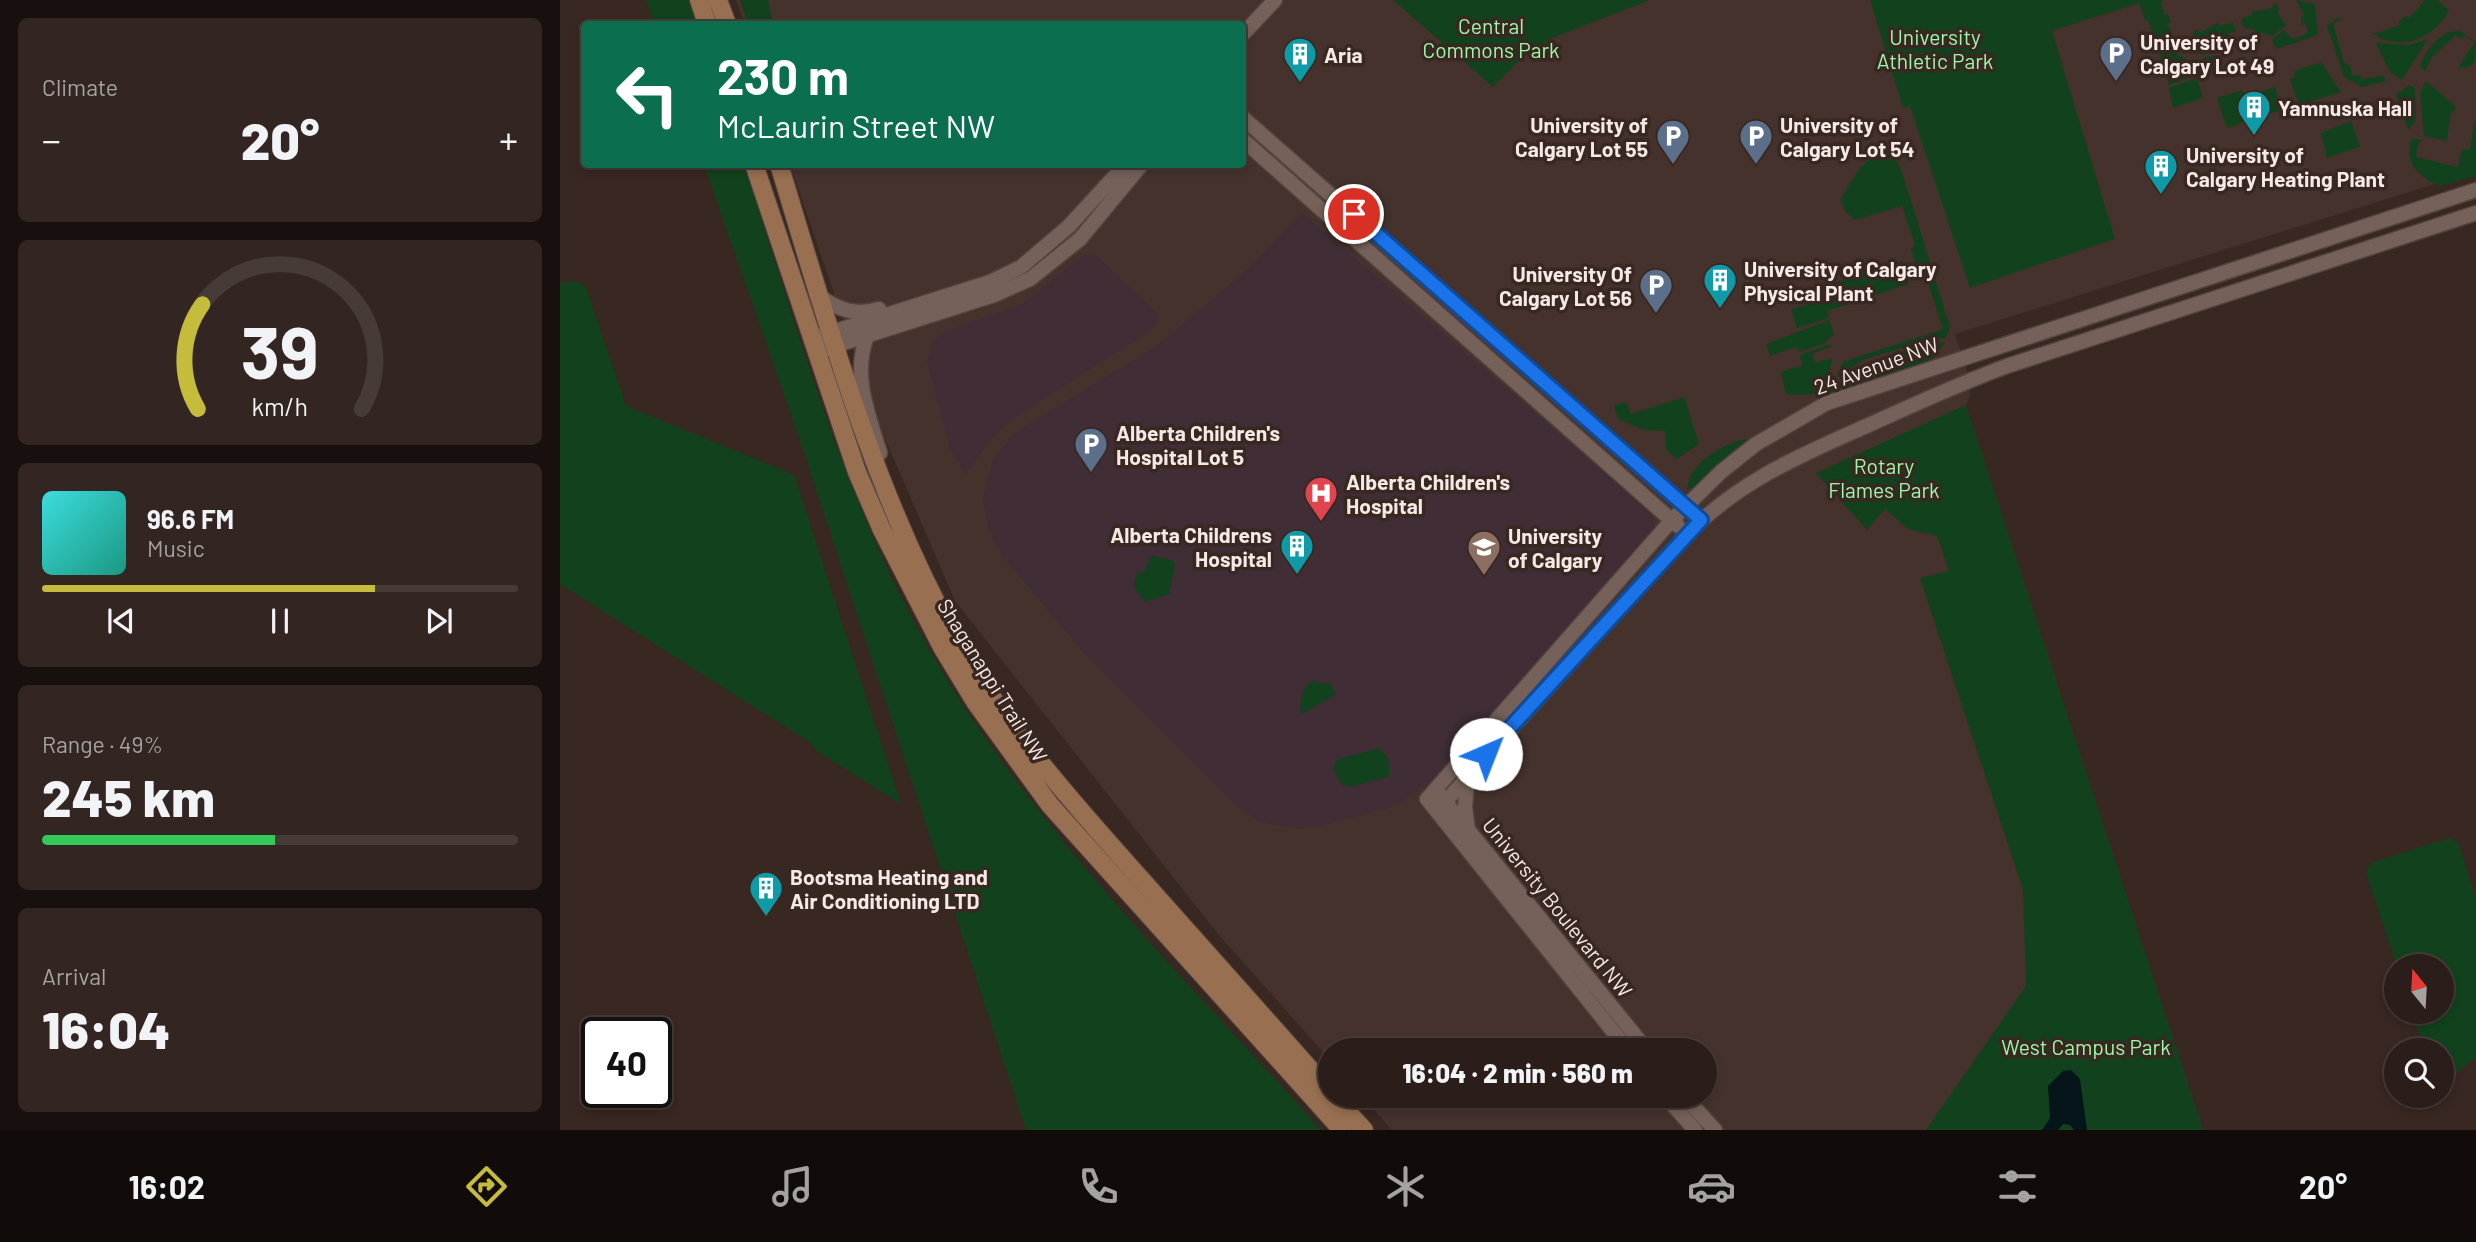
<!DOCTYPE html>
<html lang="en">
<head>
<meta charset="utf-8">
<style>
  body { margin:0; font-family:Barlow,sans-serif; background:#332622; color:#f1f3f6; height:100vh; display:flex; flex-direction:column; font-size:26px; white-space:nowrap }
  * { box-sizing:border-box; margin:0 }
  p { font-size:23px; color:#a6a2a2 }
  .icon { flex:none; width:38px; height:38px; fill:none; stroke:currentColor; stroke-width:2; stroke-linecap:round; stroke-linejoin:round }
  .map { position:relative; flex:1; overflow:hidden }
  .drawer { display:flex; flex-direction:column; gap:18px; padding:18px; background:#18100e; width:560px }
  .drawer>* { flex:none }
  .hud { position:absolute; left:21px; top:21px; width:665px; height:147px; border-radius:7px; box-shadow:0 4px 10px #0003,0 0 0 2px #473b38; background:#0b6e4f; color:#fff; overflow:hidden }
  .needle { width:46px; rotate:342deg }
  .tools { position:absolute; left:1824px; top:954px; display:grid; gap:14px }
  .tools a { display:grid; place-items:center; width:70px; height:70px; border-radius:50%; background:#2b1d19; box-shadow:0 4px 10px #0003,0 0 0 2px #473b38; font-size:35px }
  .speed { position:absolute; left:21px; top:1017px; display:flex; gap:14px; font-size:35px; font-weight:700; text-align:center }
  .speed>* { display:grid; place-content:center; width:91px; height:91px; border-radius:50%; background:#2b1d19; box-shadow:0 4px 10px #0003,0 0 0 2px #473b38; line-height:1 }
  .speed .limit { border:4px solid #111; border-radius:10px; background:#fff; color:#111 }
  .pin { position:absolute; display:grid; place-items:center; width:60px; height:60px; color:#fff; margin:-30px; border:4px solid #fff; border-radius:50%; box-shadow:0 2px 7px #0007 }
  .me { position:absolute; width:77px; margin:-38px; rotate:44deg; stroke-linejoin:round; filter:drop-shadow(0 0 5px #0008) }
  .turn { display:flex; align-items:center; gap:24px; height:147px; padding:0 21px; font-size:32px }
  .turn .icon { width:91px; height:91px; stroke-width:2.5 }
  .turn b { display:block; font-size:49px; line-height:60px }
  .big { font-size:52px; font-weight:800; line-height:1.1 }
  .drawer .card { flex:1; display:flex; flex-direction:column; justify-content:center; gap:10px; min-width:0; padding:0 24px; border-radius:10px; background:#332622 }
  .drawer .dial { align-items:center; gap:0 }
  .dial svg { height:182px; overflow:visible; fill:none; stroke:#473b38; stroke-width:7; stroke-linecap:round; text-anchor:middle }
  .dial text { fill:#f1f3f6; stroke:none }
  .song { display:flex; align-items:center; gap:21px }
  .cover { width:84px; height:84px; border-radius:10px; background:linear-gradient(135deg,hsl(180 70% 55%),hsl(170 70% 35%)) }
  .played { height:7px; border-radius:4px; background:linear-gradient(90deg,#c6bc3c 70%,#473b38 70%) }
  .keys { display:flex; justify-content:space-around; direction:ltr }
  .heat { display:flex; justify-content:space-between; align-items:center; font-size:38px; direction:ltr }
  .charge { height:10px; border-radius:5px; background:linear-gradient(90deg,#34c759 49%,#473b38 0) }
  .trip { position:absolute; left:758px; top:1038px; width:399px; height:70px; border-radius:35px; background:#2b1d19; box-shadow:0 4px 10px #0003,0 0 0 2px #473b38; font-weight:800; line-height:70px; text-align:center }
  .dock { display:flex; height:112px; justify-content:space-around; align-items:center; background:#110c0a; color:#a6a2a2 }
  .dock .icon { width:49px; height:49px }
  .dock .current { color:#c6bc3c }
  .dock b { font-size:32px; color:#f1f3f6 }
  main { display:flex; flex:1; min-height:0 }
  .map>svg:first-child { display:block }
</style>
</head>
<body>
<main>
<section class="drawer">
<div class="card"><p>Climate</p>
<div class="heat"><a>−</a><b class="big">20°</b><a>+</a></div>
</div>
<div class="card dial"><svg viewBox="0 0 100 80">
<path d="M14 69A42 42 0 1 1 86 69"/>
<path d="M14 69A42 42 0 0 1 16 23" stroke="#c6bc3c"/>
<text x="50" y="56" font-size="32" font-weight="700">39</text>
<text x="50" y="72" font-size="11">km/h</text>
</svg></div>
<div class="card">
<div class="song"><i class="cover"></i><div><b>96.6 FM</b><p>Music</p></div></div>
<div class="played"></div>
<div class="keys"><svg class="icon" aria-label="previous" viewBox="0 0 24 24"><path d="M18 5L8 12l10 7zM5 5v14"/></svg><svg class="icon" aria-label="pause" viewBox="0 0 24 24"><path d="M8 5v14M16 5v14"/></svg><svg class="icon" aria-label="next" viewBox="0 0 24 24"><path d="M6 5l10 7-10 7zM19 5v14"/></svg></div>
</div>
<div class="card"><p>Range · 49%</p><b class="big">245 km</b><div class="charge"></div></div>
<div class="card"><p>Arrival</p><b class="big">16:04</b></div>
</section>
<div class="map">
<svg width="1916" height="1130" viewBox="0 0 1916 1130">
  <rect width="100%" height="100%" fill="#392721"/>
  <!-- education -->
  <path fill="#45322d" d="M176,0h1740v171l-521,163 15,47v14l-4,10 237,725h-811l-30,-34h342v-46h-374v10l-112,-126 -263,-333 -77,-179 -88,-257 452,-1v-140h-497z"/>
  <!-- medical -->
  <path fill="#402d35" d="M742,213l349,300 4,17 -226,253 -27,19 -17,7 -67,18 -22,2 -35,-7 -26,-17 -143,-143 -92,-109 -11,-23 -6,-30 10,-39 20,-27 145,-89 88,-74z
    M534,254l64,60 -4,14 -143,92 -25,25 -20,29 -16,-25 -23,-87 5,-18 8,-10 84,-31 60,-48z"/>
  <!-- green -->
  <path fill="#12421d" d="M86,0h43l8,24h-43z
    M180,0h28l5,24h-25z
    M833,0h257l-98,38 -29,19 -30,30z
    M1310,0h293l-2,3 4,12 3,-1 3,8 -4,2 10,19 -3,1 4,12h4l5,6 -5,2 2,7 4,-2 2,4 12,-4 3,-5 -2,-7 17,-1 2,10 -53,19 -21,-65h-3l-6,-17 -87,28 63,208 -145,49 -60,-182 -7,2z
    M1736,0l19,4 3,31 -42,14 -4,-9 11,-10 10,9 12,-4 3,-5 -2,-6 -5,1v-8l3,-2z
    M1865,0h12l12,10c-14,28 -48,43 -76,24l27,-9 -1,-4 7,-5 3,2z
    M1716,4l4,5 -3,2 9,15 -14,10 -29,-9 -2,-8 11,-4v-3l21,-4 -1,-3z
    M1777,18l7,1 -11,4 11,40 6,3 2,9h8l1,4 23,-3 2,5 -24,6 -18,-10 -17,-51z
    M1673,22l3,9 -6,2 -10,20 -21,1 -2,-17 -4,1 1,-7 4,-2 1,4 19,-10 2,3z
    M1901,31l15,11 -1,19 -6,6 -11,1 16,-25 -8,-8 -5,4 -5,-4 -24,22 -7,15 -5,-7c8,-17 21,-36 41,-34z
    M1868,39l-26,41 -12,-8 -14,-29 33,2z
    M1761,62l20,30 -42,13 -9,-26 5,-2 -1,-6z
    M1637,78l6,20 -30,10 -4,-20z
    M1866,81l30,26 -1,4h-4l-4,30 -23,-5 -4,-43z
    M1849,85l6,3 1,32 -8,10 -12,-35z
    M1715,87l7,23 -55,18 -10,-30 25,-8 3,7z
    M1791,121l9,26 -33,11 -6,-25z
    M1914,122h2v54l-37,10c-20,-10 -35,-22 -28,-47l12,1 -5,3 -2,14 42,10 4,-18 8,1z
    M1320,153l15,5 6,11 49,158 -4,11 -15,1 -68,21 -27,18 7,-16 100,-33 -16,-50h-7l-9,-30 4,-4 -13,-39 -47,14 -9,-8 -5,-12c8,-16 21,-40 39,-47z
    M144,165h40c54,165 99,334 186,486 102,178 255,327 391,479h-295l-225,-687z
    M1342,261l7,23 -82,27 2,7 -32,10 -6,-18 35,-11 -4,-12z
    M17,281l9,6 40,119 168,69 107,329 -86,-54 -4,-7 -251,-159v-301z
    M1269,320l5,14 -9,9 -26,9 -2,-5 -27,9 -4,-12z
    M1386,342l-15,18 -108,38c17,-28 89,-54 123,-56z
    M1267,345l6,1 -21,8 3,9 17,-5c-4,36 -13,39 -46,36l-5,-22 22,-7 -3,-10z
    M1124,397l15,47 -22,15 -11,-9 -1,-19 -21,-1 -26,-11 -4,-13 12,-4 5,12z
    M1406,405l237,725h-277l100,-144 -3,-96 -103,-312 29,-7 -12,-35 -29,-7 -23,-20 -18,21 -51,-57z
    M1186,439c-7,18 -40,44 -59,51 2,-27 35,-46 59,-51z
    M591,556l21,4 3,5 -6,29 -24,8 -11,-15 2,-12 9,-4z
    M754,680l6,4 10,-1 6,11 -34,20c-4,-12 0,-28 12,-34z
    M819,748l9,10 2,18 -40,11 -8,-2 -8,-15 2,-10z
    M1890,838l8,5 18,55v159l-26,22 -7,2 -2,-31h-16l-13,-38h29v-46h-44l-31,-93 5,-10z"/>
  <!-- water -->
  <path fill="#061519" d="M1511,1070l9,9 7,51h-13l-4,-5 -7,-1 -5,6h-16l8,-12 -2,-32 15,-15z"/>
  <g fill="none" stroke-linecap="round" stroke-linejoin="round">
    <defs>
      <path id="tertiary" d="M682,35l33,-35
        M682,117l449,395
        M682,139l436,387
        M259,296c20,14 36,20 60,13
        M260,336l170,-54 31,-15 48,-41 57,-62
        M307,336c-15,40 1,77 13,117
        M265,349l169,-54 36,-16 50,-40 62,-75
        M908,773l-3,34 3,23
        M879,794l208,256
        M877,811l250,-277c53,-53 110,-77 177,-107 47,-21 94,-43 143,-61l469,-153
        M1068,1050l-201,-251 245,-279 50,-49 34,-27 71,-41 649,-213
        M1105,1096l30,34
        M1124,1096l31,34"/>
      <path id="primary" d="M139,0l8,24
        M158,0l9,24
        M194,164l103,308 25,58 60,117 34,56 74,102 292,325
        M219,164c49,161 94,327 176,474 49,88 118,165 185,240 63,71 127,142 190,214
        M773,1096l31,34"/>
    </defs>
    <!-- tertiary casing -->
    <use href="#tertiary" stroke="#52443f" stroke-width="17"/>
    <!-- primary casing -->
    <use href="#primary" stroke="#52443f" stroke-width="20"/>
    <!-- tertiary -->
    <use href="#tertiary" stroke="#75615a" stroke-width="14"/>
    <!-- primary -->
    <use href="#primary" stroke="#986f51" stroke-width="18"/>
  </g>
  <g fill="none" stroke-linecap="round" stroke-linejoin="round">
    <defs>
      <path id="route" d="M794,214l347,306 -215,234"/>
    </defs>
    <!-- route casing -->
    <use href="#route" stroke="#114b97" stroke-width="18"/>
    <!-- route -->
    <use href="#route" stroke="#1a73e8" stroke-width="12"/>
  </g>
  <!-- icons -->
  <defs>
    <symbol id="parking-pin" viewBox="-11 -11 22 30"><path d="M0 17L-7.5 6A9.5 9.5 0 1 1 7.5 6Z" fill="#5c6f8a" stroke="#392721"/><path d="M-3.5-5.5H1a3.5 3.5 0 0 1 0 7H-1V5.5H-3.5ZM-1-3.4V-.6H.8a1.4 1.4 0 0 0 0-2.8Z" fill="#fff"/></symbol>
    <symbol id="building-pin" viewBox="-11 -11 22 30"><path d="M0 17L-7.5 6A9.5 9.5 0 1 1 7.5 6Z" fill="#0f9aa8" stroke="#392721"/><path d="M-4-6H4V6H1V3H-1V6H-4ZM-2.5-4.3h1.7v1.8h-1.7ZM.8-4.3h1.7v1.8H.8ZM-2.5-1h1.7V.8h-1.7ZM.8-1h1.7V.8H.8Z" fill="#fff"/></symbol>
    <symbol id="hospital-pin" viewBox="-11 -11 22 30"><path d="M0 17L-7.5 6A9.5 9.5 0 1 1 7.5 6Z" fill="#e0444e" stroke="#392721"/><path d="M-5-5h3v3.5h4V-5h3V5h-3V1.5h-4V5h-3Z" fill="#fff"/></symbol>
    <symbol id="university-pin" viewBox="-11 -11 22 30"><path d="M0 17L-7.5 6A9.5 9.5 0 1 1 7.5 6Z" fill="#8d6e63" stroke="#392721"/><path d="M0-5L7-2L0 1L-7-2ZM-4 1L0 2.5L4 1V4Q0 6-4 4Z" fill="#fff"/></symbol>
  </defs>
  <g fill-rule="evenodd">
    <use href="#parking-pin" x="1537" y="34" width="38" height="52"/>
    <use href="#building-pin" x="721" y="35" width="38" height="52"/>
    <use href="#building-pin" x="1675" y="88" width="38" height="52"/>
    <use href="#parking-pin" x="1094" y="117" width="38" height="52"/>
    <use href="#parking-pin" x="1177" y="117" width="38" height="52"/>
    <use href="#building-pin" x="1582" y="147" width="38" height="52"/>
    <use href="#building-pin" x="1141" y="261" width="38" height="52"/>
    <use href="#parking-pin" x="1077" y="266" width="38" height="52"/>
    <use href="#parking-pin" x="512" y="425" width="38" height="52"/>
    <use href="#hospital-pin" x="742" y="474" width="38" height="52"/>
    <use href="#building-pin" x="718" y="527" width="38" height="52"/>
    <use href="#university-pin" x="905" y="528" width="38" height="52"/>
    <use href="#building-pin" x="187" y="869" width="38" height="52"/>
  </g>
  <g text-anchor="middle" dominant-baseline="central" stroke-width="7" stroke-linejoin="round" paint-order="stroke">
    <!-- park labels -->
    <g font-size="21" fill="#9af9a8" stroke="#392721">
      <text x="931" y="25">Central<tspan x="931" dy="24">Commons Park</tspan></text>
      <text x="1375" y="36">University<tspan x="1375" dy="24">Athletic Park</tspan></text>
      <text x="1324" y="465">Rotary<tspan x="1324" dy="24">Flames Park</tspan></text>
      <text x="1526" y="1046">West Campus Park</text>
    </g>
    <!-- poi labels -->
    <g font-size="21" font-weight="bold" fill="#f5e9e5" stroke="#392721" text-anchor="start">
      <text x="1580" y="41">University of<tspan x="1580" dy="24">Calgary Lot 49</tspan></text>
      <text x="764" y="54">Aria</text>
      <text x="1718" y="107">Yamnuska Hall</text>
      <text x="1088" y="124" text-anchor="end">University of<tspan x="1088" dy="24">Calgary Lot 55</tspan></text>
      <text x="1220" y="124">University of<tspan x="1220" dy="24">Calgary Lot 54</tspan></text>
      <text x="1626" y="154">University of<tspan x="1626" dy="24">Calgary Heating Plant</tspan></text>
      <text x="1184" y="268">University of Calgary<tspan x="1184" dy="24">Physical Plant</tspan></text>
      <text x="1072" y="273" text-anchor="end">University Of<tspan x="1072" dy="24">Calgary Lot 56</tspan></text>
      <text x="556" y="432">Alberta Children's<tspan x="556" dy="24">Hospital Lot 5</tspan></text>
      <text x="786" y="481">Alberta Children's<tspan x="786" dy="24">Hospital</tspan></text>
      <text x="712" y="534" text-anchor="end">Alberta Childrens<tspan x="712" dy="24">Hospital</tspan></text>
      <text x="948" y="535">University<tspan x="948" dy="24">of Calgary</tspan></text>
      <text x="230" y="876">Bootsma Heating and<tspan x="230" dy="24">Air Conditioning LTD</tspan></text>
    </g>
    <!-- street labels -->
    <g font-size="21" fill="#f5e9e5" stroke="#392721">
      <text transform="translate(1316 365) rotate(-20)">24 Avenue NW</text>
      <text transform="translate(433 680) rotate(58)">Shaganappi Trail NW</text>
      <text transform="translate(998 907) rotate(51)">University Boulevard NW</text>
    </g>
  </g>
</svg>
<div class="tools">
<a><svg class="needle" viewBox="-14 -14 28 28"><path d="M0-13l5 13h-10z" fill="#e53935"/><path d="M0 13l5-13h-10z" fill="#a6a2a2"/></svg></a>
<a><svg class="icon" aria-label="search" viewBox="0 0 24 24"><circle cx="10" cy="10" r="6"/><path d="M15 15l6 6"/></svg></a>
</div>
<div class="speed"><div class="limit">40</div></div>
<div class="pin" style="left:794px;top:214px;background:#d93025"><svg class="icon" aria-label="arrive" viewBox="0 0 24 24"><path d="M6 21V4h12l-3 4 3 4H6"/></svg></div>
<svg class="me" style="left:926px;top:754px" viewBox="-20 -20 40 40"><circle r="19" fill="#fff"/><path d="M0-13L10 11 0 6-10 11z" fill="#1a73e8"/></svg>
<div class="trip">16:04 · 2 min · 560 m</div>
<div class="hud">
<div class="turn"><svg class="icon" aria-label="left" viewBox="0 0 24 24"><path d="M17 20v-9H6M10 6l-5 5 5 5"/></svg><div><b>230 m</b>McLaurin Street NW</div></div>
</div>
</div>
</main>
<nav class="dock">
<b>16:02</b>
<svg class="icon current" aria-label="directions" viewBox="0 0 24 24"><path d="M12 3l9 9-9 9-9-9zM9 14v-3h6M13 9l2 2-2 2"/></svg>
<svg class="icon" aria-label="music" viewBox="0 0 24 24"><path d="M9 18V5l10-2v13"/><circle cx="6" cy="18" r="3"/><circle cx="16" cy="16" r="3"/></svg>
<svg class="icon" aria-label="phone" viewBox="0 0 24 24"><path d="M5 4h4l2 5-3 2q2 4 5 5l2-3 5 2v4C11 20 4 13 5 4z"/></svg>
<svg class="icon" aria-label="climate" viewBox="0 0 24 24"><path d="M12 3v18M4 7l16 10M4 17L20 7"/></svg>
<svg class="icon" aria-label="car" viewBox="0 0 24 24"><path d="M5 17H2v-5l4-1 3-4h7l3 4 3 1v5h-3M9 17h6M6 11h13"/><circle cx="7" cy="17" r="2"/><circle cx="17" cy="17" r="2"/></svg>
<svg class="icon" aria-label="filters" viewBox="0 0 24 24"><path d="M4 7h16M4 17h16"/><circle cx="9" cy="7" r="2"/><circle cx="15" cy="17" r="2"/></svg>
<b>20°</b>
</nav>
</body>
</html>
